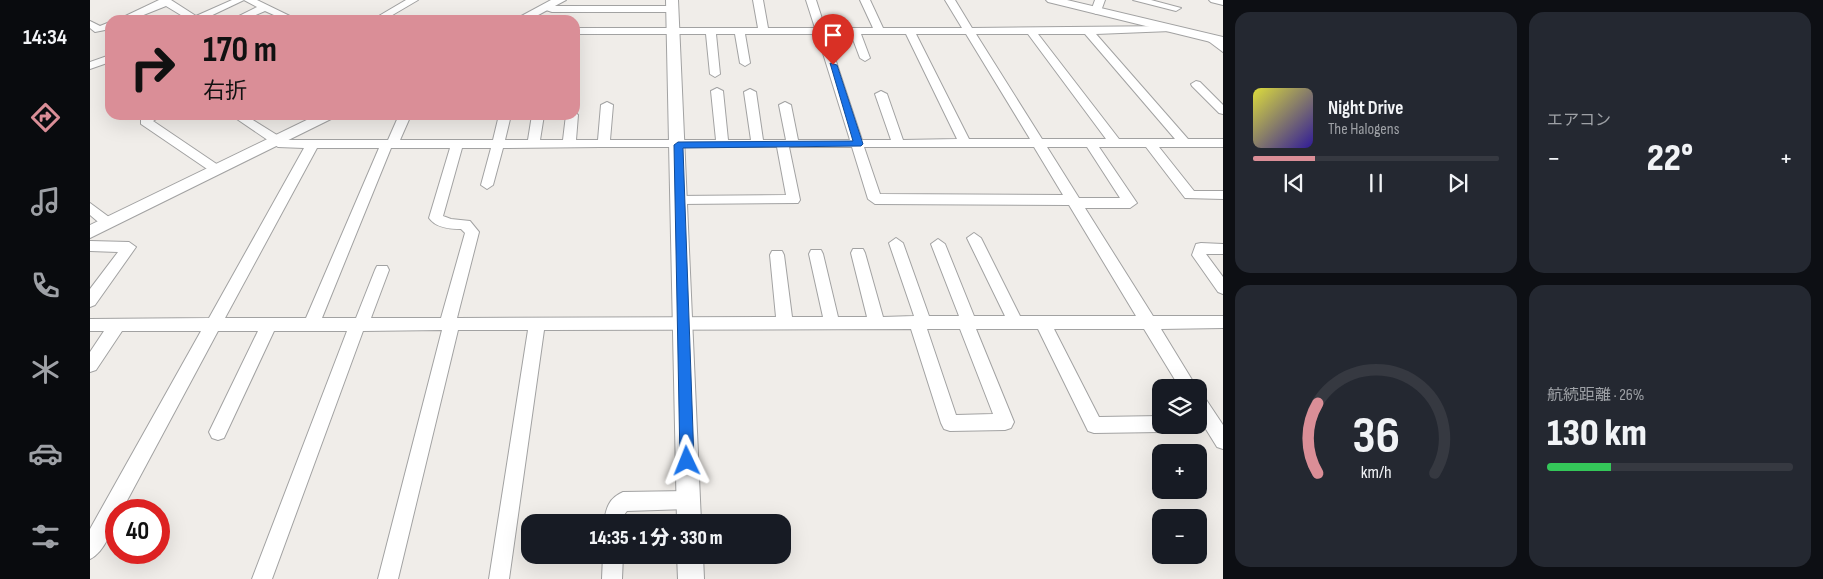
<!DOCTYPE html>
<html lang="ja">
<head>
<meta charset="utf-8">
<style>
  body { margin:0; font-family:"Sofia Sans Condensed","Noto Sans JP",sans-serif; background:#242831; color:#f1f3f6; height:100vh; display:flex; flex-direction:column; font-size:19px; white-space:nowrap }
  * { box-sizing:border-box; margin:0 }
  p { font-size:16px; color:#9ea1a6 }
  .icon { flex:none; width:28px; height:28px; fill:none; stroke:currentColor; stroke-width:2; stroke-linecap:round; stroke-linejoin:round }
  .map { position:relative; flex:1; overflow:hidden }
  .sheet { display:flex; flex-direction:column; gap:12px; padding:12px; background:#0d0f14; width:600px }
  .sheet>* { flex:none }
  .guide { position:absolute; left:15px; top:15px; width:475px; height:105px; border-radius:15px; box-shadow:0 5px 20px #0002; background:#da8e97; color:#111; overflow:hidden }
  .fabs { position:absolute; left:1062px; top:379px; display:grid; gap:10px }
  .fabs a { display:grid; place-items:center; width:55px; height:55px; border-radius:10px; background:#171b24; box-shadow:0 5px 20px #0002; font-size:25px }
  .speed { position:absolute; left:15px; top:499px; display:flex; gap:10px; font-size:25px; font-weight:700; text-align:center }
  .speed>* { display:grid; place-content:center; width:65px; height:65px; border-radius:50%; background:#171b24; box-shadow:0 5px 20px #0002; line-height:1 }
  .speed .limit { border:8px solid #d22; background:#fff; color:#111 }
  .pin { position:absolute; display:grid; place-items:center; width:42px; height:42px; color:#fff; margin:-51px -21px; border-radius:50% 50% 50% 0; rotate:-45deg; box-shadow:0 0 5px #0007 }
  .pin .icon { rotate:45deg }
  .me { position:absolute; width:55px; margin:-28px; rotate:358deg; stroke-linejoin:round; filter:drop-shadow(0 0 4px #0008) }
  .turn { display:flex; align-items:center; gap:18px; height:105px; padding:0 15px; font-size:22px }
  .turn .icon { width:65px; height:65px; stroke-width:2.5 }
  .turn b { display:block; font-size:35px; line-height:42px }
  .big { font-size:38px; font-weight:800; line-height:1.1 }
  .sheet .tile { flex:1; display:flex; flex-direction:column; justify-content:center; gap:8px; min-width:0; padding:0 18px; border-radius:15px; background:#242831 }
  .sheet .dial { align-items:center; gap:0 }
  .dial svg { height:130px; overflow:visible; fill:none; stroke:#363941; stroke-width:7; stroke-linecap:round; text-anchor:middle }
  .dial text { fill:#f1f3f6; stroke:none }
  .song { display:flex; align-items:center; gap:15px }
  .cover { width:60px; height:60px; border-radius:8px; background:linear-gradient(135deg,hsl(60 70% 55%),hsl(250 70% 35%)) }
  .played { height:5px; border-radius:2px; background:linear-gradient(90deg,#da8e97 25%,#363941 25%) }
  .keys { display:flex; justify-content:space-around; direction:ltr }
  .heat { display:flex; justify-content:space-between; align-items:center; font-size:28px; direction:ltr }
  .charge { height:8px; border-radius:4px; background:linear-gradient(90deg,#34c759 26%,#363941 0) }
  .sheet .tiles { flex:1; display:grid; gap:12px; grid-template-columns:repeat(2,1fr) }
  .trip { position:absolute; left:431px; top:514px; width:270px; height:50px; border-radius:15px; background:#171b24; box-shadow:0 5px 20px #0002; font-weight:800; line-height:50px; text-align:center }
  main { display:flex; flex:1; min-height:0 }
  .tab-bar { display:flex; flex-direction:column; width:90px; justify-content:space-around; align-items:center; background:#090b0e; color:#9ea1a6 }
  .tab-bar .icon { width:35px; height:35px }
  .tab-bar .current { color:#da8e97 }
  .tab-bar b { font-size:22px; color:#f1f3f6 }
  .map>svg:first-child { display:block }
</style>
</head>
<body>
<main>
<nav class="tab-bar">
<b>14:34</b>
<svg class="icon current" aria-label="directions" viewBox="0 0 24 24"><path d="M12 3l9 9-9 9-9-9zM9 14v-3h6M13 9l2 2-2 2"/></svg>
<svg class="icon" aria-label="music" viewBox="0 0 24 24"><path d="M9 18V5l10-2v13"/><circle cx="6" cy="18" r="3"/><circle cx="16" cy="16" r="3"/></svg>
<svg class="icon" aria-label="phone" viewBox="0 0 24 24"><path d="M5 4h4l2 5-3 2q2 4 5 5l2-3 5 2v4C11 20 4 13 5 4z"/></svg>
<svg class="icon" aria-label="climate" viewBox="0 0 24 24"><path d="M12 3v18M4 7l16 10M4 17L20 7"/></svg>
<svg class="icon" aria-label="car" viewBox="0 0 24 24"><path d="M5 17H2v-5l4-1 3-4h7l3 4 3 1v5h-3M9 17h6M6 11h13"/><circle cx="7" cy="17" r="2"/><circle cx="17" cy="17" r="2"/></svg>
<svg class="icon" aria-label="filters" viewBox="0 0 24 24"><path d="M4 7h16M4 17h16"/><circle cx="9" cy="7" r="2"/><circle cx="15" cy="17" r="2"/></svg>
</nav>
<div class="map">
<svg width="1133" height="579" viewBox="0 0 1133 579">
  <rect width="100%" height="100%" fill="#f0ede9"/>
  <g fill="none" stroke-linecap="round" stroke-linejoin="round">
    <defs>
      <path id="minor" d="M69,0h12l25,16 36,-16h25l41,20h-13l-20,-9 -21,9h-13l26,-13 -13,-7 -42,20h-13l-23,-14 -35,14h-14z
        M316,0h12l-34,20h-12z
        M663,0h10l5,28h47l-9,-28h10l9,28h48l-13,-28h10l13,28h79l-17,-28h10l17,28 202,-2v4l-3,1 -75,3 92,105h35v8h-64l35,44h29v8l-38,-1 -39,-51h-47l38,56 -7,5h-45l68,108h70v12l-62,1 36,59h-17l-36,-59h-90l45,88 62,-1v9h8l-2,5 -6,2 -67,1 -6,-2 -50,-102h-62l38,93 -3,6 -6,2 -55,1 -6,-2 -3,-6 -30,-94 -367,1 -35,249h-20l39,-249h-70l-60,249h-20l64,-249 -79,1 -91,248h-20l95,-248h-73l-50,107 -6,2 -6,-2 -3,-6 49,-101h-40l-96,179h-6c0,15 -12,43 -26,49v-30l111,-198h-79l-26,39 -6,2v-20l14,-21h-14v-12l119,-1 95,-170 -26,-1 -47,-32h14l40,25h103l11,-25h12l-11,25h93l6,-25h12l-6,25h23l4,-25h12l-4,25h23l3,-25h9v-3l3,3 -2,25h22l3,-35 6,-3 6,3 -3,35h106l-5,-49 6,-3 6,3 5,49h23l-7,-48 6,-3 6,3 7,48h23l-7,-35 6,-3 6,3 7,35h52l-33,-106h-72l5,29 -5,3 -5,-3 -5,-29h-19l4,40 -5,3 -5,-3 -4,-40h-131v-6h183zM737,34h24l9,24 5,3 5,-3 -9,-24h45l51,105 -54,1 -16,-46 -6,-3 -6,3 16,46h-29zM826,34h50l64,105h-61zM886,34h52l78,105h-64zM948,34h47l90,105h-56zM510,147h177l9,48 -111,1 -2,3 2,3 5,2 118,-1 2,-3 -11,-53h63l16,52 7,5 194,1 67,111h-116l-39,-78 -7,-5 -7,5 38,78h-31l-29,-72 -7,-5 -7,5 28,72h-30l-26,-73 -7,-5 -7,5 25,73 -31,1 -18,-64 -2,-4h-10l-2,4 16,64h-29l-15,-63 -2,-4h-10l-2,4 14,63h-31l-8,-62 -2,-4h-10l-2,4 6,62 -319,1 22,-86 -9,-11 -19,-2 -8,-3 19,-68h29l-10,37 6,4 6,-4 10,-37zM774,147h170l29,48 -183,-1zM957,147h40l33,51h-41zM227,148h62l-73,170h-81zM301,148h59l-21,70c7,10 21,11 32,11l4,4 -24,85h-70l18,-48 -2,-4h-10l-2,4 -19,48h-34zM837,329h33l33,85 -37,1z
        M1005,0h10l-4,11 -5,3 -5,-3z
        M1043,0h18l30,8 -5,3z
        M1119,0h14v5l-12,-3z
        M456,4l7,2h119l5,3 -5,3h-120l-9,-3v-4z
        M0,21l10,5 10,-4v7l-15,3 -5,-4z
        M1121,35l12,9v8l-16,-12 -1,-2z
        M20,55v7l-20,7v-7z
        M1106,81l4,1 23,23v9l-4,-1 -27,-27 -1,-2z
        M58,115h15l-10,6 68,46 2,3 -2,3h-8l-72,-49v-6z
        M0,203l23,17 2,3 -2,3h-10l-13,-11z
        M0,241l39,1 7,5 -41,58 -5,2v-18l28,-37 -28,-1z
        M1111,243l22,1v10h-17l17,23v17l-5,-2 -26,-37 4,-11z
        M1109,395l6,3 18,27v24l-6,-2 -18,-29z
        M598,491l7,2 3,7 -3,7 -7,2 -61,2 -3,4v7h-20c2,-14 5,-24 19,-30z
        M513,555h20l-1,24h-20z"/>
      <path id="tertiary" d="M461,0h15l-37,20h-15z
        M576,0h12l23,522h-24z
        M956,0h21l156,37v8l-175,-43z
        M227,115h18l-2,3 -243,120v-13z
        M587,555h26l1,24h-26z"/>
    </defs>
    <!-- minor casing -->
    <use href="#minor" stroke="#a2a2a2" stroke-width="2"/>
    <!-- tertiary casing -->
    <use href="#tertiary" stroke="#a2a2a2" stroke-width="2"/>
    <!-- minor -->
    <use href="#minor" fill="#fff" fill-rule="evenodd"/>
    <!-- tertiary -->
    <use href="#tertiary" fill="#fff" fill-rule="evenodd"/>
  </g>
  <!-- route -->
  <path fill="#1a73e8" stroke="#114b97" d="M740,63l7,2 26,79 -2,2 -178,2 11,313 -2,4 -5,2 -5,-2 -2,-4 -6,-316 4,-3 175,-1z"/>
</svg>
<div class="fabs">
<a><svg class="icon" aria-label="layers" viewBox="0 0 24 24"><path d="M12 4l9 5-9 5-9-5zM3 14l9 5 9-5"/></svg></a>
<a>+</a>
<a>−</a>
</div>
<div class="speed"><div class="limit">40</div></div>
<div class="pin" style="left:743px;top:65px;background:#d93025"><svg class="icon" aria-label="arrive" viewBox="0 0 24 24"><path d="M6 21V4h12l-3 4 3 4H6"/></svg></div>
<svg class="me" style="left:597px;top:461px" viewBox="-20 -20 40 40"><path d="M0-17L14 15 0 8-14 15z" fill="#1a73e8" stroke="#fff" stroke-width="4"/></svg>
<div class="trip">14:35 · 1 分 · 330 m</div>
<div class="guide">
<div class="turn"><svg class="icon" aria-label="right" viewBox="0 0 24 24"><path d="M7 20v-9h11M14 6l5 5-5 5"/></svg><div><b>170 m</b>右折</div></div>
</div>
</div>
<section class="sheet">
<div class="tiles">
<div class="tile">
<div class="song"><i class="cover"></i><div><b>Night Drive</b><p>The Halogens</p></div></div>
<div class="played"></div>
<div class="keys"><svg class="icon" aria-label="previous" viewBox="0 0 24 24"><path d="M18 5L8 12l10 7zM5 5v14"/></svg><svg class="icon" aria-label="pause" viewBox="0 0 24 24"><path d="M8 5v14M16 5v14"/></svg><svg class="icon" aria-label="next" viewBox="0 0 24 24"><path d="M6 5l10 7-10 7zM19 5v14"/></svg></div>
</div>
<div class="tile"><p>エアコン</p>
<div class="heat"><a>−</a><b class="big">22°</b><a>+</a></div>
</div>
<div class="tile dial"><svg viewBox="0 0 100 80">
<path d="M14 69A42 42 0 1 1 86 69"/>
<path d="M14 69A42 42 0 0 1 14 26" stroke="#da8e97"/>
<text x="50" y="56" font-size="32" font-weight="700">36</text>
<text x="50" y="72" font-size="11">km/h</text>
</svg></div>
<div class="tile"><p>航続距離 · 26%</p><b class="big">130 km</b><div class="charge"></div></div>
</div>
</section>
</main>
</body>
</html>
